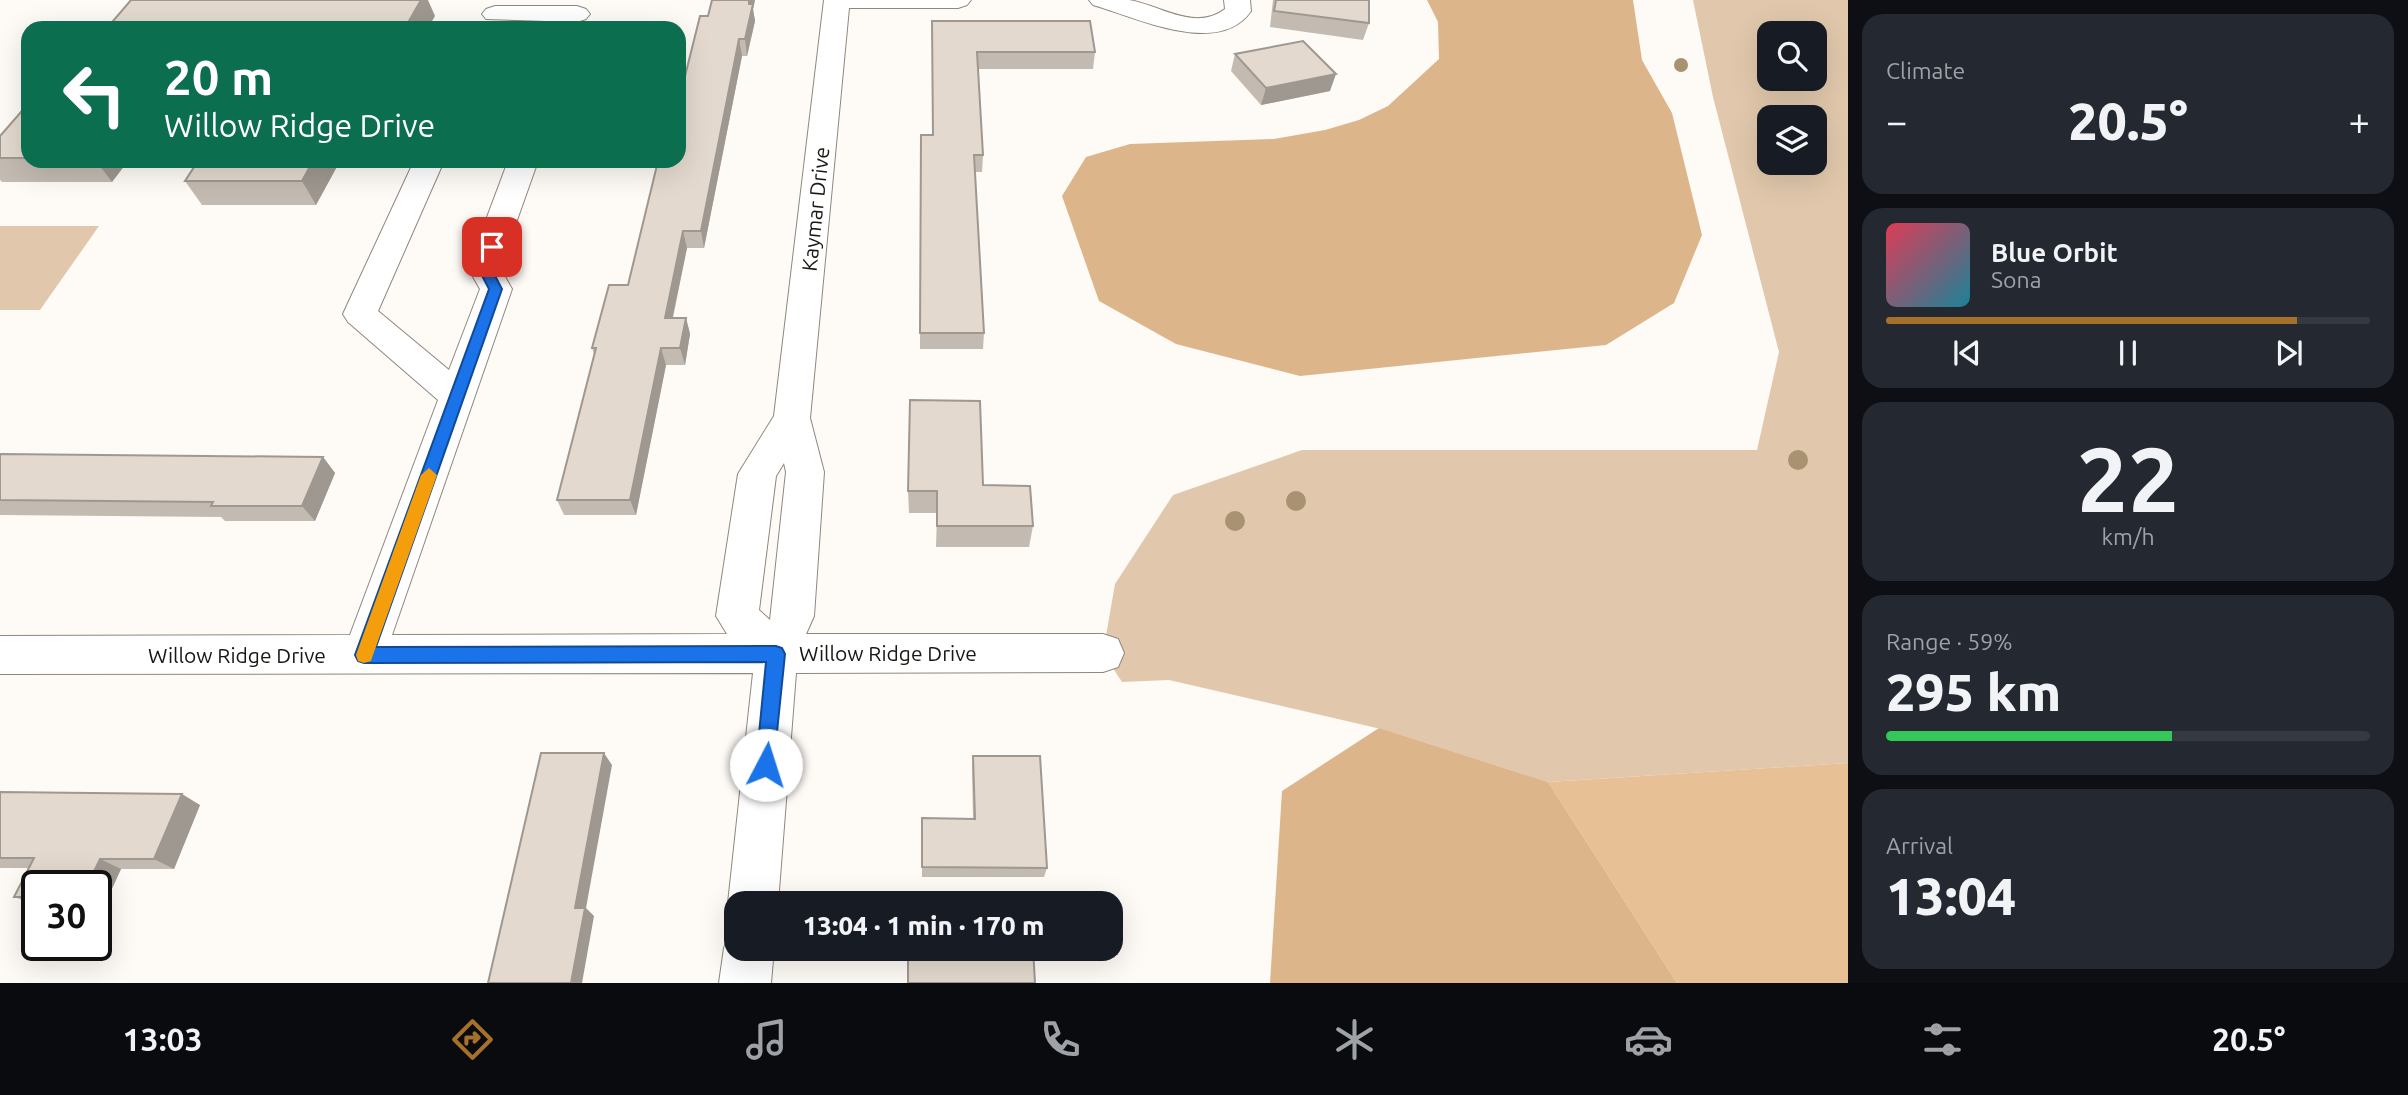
<!DOCTYPE html>
<html lang="en">
<head>
<meta charset="utf-8">
<style>
  body { margin:0; font-family:Ubuntu,sans-serif; background:#242831; color:#f1f3f6; height:100vh; display:flex; flex-direction:column; font-size:26px; white-space:nowrap }
  * { box-sizing:border-box; margin:0 }
  p { font-size:23px; color:#9ea1a6 }
  .icon { flex:none; width:38px; height:38px; fill:none; stroke:currentColor; stroke-width:2; stroke-linecap:round; stroke-linejoin:round }
  .map { position:relative; flex:1; overflow:hidden }
  .drawer { display:flex; flex-direction:column; gap:14px; padding:14px; background:#0d0f14; width:560px }
  .drawer>* { flex:none }
  .hud { position:absolute; left:21px; top:21px; width:665px; height:147px; border-radius:21px; box-shadow:0 7px 28px #0002; background:#0b6e4f; color:#fff; overflow:hidden }
  .controls { position:absolute; left:1757px; top:21px; display:grid; gap:14px }
  .controls a { display:grid; place-items:center; width:70px; height:70px; border-radius:14px; background:#171b24; box-shadow:0 7px 28px #0002; font-size:35px }
  .speed { position:absolute; left:21px; top:870px; display:flex; gap:14px; font-size:35px; font-weight:700; text-align:center }
  .speed>* { display:grid; place-content:center; width:91px; height:91px; border-radius:50%; background:#171b24; box-shadow:0 7px 28px #0002; line-height:1 }
  .speed .limit { border:4px solid #111; border-radius:10px; background:#fff; color:#111 }
  .pin { position:absolute; display:grid; place-items:center; width:60px; height:60px; color:#fff; margin:-30px; border-radius:14px; box-shadow:0 4px 10px #0006 }
  .me { position:absolute; width:77px; margin:-38px; rotate:5deg; stroke-linejoin:round; filter:drop-shadow(0 0 5px #0008) }
  .turn { display:flex; align-items:center; gap:24px; height:147px; padding:0 28px; font-size:32px }
  .turn .icon { width:91px; height:91px; stroke-width:2.5 }
  .turn b { display:block; font-size:49px; line-height:60px }
  .big { font-size:52px; font-weight:800; line-height:1.1 }
  .drawer .tile { flex:1; display:flex; flex-direction:column; justify-content:center; gap:10px; min-width:0; padding:0 24px; border-radius:21px; background:#242831 }
  .drawer .dial { align-items:center; gap:0 }
  .dial b { font-size:91px; line-height:1 }
  .song { display:flex; align-items:center; gap:21px }
  .cover { width:84px; height:84px; border-radius:10px; background:linear-gradient(135deg,hsl(350 70% 55%),hsl(190 70% 35%)) }
  .played { height:7px; border-radius:4px; background:linear-gradient(90deg,#a5702a 85%,#363941 85%) }
  .keys { display:flex; justify-content:space-around; direction:ltr }
  .heat { display:flex; justify-content:space-between; align-items:center; font-size:38px; direction:ltr }
  .charge { height:10px; border-radius:5px; background:linear-gradient(90deg,#34c759 59%,#363941 0) }
  .trip { position:absolute; left:724px; top:891px; width:399px; height:70px; border-radius:21px; background:#171b24; box-shadow:0 7px 28px #0002; font-weight:800; line-height:70px; text-align:center }
  .tabs { display:flex; height:112px; justify-content:space-around; align-items:center; background:#090b0e; color:#9ea1a6 }
  .tabs .icon { width:49px; height:49px }
  .tabs .active { color:#a5702a }
  .tabs b { font-size:32px; color:#f1f3f6 }
  main { display:flex; flex:1; min-height:0 }
  .map>svg:first-child { display:block }
</style>
</head>
<body>
<main>
<div class="map">
<svg width="1848" height="983" viewBox="0 0 1848 983">
  <rect width="100%" height="100%" fill="#fefaf6"/>
  <!-- green -->
  <path fill="#e1c8ac" fill-rule="evenodd" d="M1693,0h155v763l-300,19 -167,-53 -212,-49 -47,2 -19,-29 12,-69 58,-89 129,-45h455l22,-98 -66,-255zM1769,33h46v46h-46zM1769,117h46v46h-46z
    M0,226h99l-59,84h-40z"/>
  <!-- forest -->
  <path fill="#e7c095" d="M1848,763v220h-171l-129,-201z"/>
  <!-- water -->
  <path fill="#dcb68a" d="M1427,0h206l9,60 30,53 30,122 -28,68 -68,42 -306,31 -124,-32 -77,-43 -37,-105 24,-39 44,-13 144,-5 51,-9 34,-10 29,-14 51,-47 -1,-37z
    M1379,728l169,54 129,201h-407l12,-192z"/>
  <g fill="none" stroke-linecap="round" stroke-linejoin="round">
    <defs>
      <path id="minor" d="M824,0h147l-4,5 -9,3h-109l-39,410 14,54 -10,144 -8,18h297l15,5 6,14 -6,14 -15,5 -307,1 -18,230h-41v18l-9,-18 25,-230 -753,1v-38l350,-1 88,-235 -90,-78 -5,-8 71,-153h30l-66,150 71,59 31,-81 -12,-21 40,-107h30l-38,107 12,21 -120,346 335,-1 -11,-18 22,-142 36,-58zM784,463l2,9 -16,148 -11,-10 17,-134z
        M1089,0c13,0 27,0 40,0 31,5 66,32 96,9l-1,-9h26l1,11c-32,47 -116,6 -158,-6z
        M495,6h82l9,3 4,5 -4,5 -9,3 -91,-3 -4,-5 4,-5z
        M737,928v20h37l-3,35h-52l5,-35 7,-18z"/>
    </defs>
    <!-- minor casing -->
    <use href="#minor" stroke="#90877d" stroke-width="2"/>
    <!-- minor -->
    <use href="#minor" fill="#fff" fill-rule="evenodd"/>
  </g>
  <!-- trees -->
  <g fill="#a89271">
    <circle cx="1681" cy="65" r="7"/>
    <circle cx="1798" cy="460" r="10"/>
    <circle cx="1296" cy="501" r="10"/>
    <circle cx="1235" cy="521" r="10"/>
  </g>
  <!-- wall -->
  <path fill="#c3bbb1" d="M712,0h43l-2,9 2,12 -8,35h-5l-38,192h-17l-14,70h13l4,16 -5,31h-19l-30,150h-72l-7,-15 37,-146 -2,-6 36,-63 29,-119 -1,-5h23z
    M1273,0h96v23l-6,17 -93,-13z
    M932,21l163,31 -2,17h-115l5,86 -1,17h-7l9,161 -1,16h-63l1,-214h11z
    M1235,54l95,37 -69,14 -30,-34z
    M28,104v57h100l-16,21h-110l-2,-2v-44z
    M198,161h142l-24,44h-114l-17,-24z
    M0,454l323,3 12,16 -20,48h-90l-4,-4 -221,-2z
    M983,485l50,41 -4,21h-93l1,-34h-28l-1,-22z
    M973,756l74,112 -3,9h-122v-59l51,1 -1,-52z
    M0,792l200,13 -26,64h-53l-17,37h-8v-20h-59v19l-23,-8 15,-29h-29z
    M1058,948h53l6,6 -3,4 -55,1z"/>
  <!-- shaded-wall -->
  <path fill="#9f9890" d="M421,0h7l7,16 -7,12h-23z
    M749,0h6l-2,9 2,12 -8,35 -2,-17z
    M739,39l3,17 -38,192 -3,-17z
    M1336,74l-6,17 -69,14 5,-17z
    M96,161h32l-16,21z
    M313,161h27l-24,44 -14,-24z
    M683,231l4,17 -18,86 -4,-16z
    M686,318l4,16 -5,31 -5,-17z
    M661,348l5,17 -30,150 -6,-15z
    M323,457l12,16 -20,48 -13,-15z
    M604,753l8,12 -26,143 8,8 -12,67h-11l4,-75z
    M182,794l18,11 -26,64 -20,-10z
    M100,859l21,10 -17,37 -8,-4v-16h-9z"/>
  <!-- building -->
  <path fill="#e3d9ce" stroke="#9f9890" stroke-width="2" d="M131,0h290l-16,28h-298z
    M712,0h37v4h4l-8,35h-6l-38,192h-18l-18,87h21l-6,30h-19l-31,152h-73l39,-152h-4l17,-63h19l30,-124h21v-61l21,-84h8z
    M1276,0h93v23l-95,-12z
    M932,21h158l5,31h-118l6,103h-9l10,178h-64l1,-198h12z
    M1303,41l33,33 -70,14 -31,-34z
    M28,104v54h-28v-22z
    M198,161h115l-11,20h-117z
    M910,400l70,1 3,84 47,1 3,40h-96v-35h-29z
    M0,454l323,3 -21,49h-91l2,-4 -213,-2z
    M541,753h63l-29,155h10l-14,75h-83z
    M973,756h67l7,112 -125,-1v-49l53,1z
    M0,792l182,2 -28,65h-54l-13,27h-50v11h-23l20,-39h-34z
    M1111,901v2h-55v-1z
    M1111,904l6,50 -56,1 -1,-7h51z
    M908,948h125l2,35h-127z"/>
  <!-- route -->
  <path fill="#1a73e8" stroke="#114b97" stroke-width="2" d="M492,242l7,5 -8,21 11,21 -126,358 400,-1 6,2 3,6 -12,117 -7,3 -7,-3 -3,-6 10,-103 -402,1 -6,-2 -3,-6 134,-366 -11,-21 8,-21z"/>
  <!-- slow -->
  <path fill="#f59e0b" d="M429,468l8,7 -64,180 -2,6 -7,2 -6,-2 -2,-6 65,-180z"/>
  <g text-anchor="middle" dominant-baseline="central" stroke-width="5" stroke-linejoin="round" paint-order="stroke">
    <!-- street labels -->
    <g font-size="21" fill="#1a1612" stroke="#fff">
      <text transform="translate(815 209) rotate(-84)">Kaymar Drive</text>
      <text x="888" y="653">Willow Ridge Drive</text>
      <text x="237" y="655">Willow Ridge Drive</text>
    </g>
  </g>
</svg>
<div class="controls">
<a><svg class="icon" aria-label="search" viewBox="0 0 24 24"><circle cx="10" cy="10" r="6"/><path d="M15 15l6 6"/></svg></a>
<a><svg class="icon" aria-label="layers" viewBox="0 0 24 24"><path d="M12 4l9 5-9 5-9-5zM3 14l9 5 9-5"/></svg></a>
</div>
<div class="speed"><div class="limit">30</div></div>
<div class="pin" style="left:492px;top:247px;background:#d93025"><svg class="icon" aria-label="arrive" viewBox="0 0 24 24"><path d="M6 21V4h12l-3 4 3 4H6"/></svg></div>
<svg class="me" style="left:766px;top:765px" viewBox="-20 -20 40 40"><circle r="19" fill="#fff"/><path d="M0-13L10 11 0 6-10 11z" fill="#1a73e8"/></svg>
<div class="trip">13:04 · 1 min · 170 m</div>
<div class="hud">
<div class="turn"><svg class="icon" aria-label="left" viewBox="0 0 24 24"><path d="M17 20v-9H6M10 6l-5 5 5 5"/></svg><div><b>20 m</b>Willow Ridge Drive</div></div>
</div>
</div>
<section class="drawer">
<div class="tile"><p>Climate</p>
<div class="heat"><a>−</a><b class="big">20.5°</b><a>+</a></div>
</div>
<div class="tile">
<div class="song"><i class="cover"></i><div><b>Blue Orbit</b><p>Sona</p></div></div>
<div class="played"></div>
<div class="keys"><svg class="icon" aria-label="previous" viewBox="0 0 24 24"><path d="M18 5L8 12l10 7zM5 5v14"/></svg><svg class="icon" aria-label="pause" viewBox="0 0 24 24"><path d="M8 5v14M16 5v14"/></svg><svg class="icon" aria-label="next" viewBox="0 0 24 24"><path d="M6 5l10 7-10 7zM19 5v14"/></svg></div>
</div>
<div class="tile dial"><b>22</b><p>km/h</p></div>
<div class="tile"><p>Range · 59%</p><b class="big">295 km</b><div class="charge"></div></div>
<div class="tile"><p>Arrival</p><b class="big">13:04</b></div>
</section>
</main>
<nav class="tabs">
<b>13:03</b>
<svg class="icon active" aria-label="directions" viewBox="0 0 24 24"><path d="M12 3l9 9-9 9-9-9zM9 14v-3h6M13 9l2 2-2 2"/></svg>
<svg class="icon" aria-label="music" viewBox="0 0 24 24"><path d="M9 18V5l10-2v13"/><circle cx="6" cy="18" r="3"/><circle cx="16" cy="16" r="3"/></svg>
<svg class="icon" aria-label="phone" viewBox="0 0 24 24"><path d="M5 4h4l2 5-3 2q2 4 5 5l2-3 5 2v4C11 20 4 13 5 4z"/></svg>
<svg class="icon" aria-label="climate" viewBox="0 0 24 24"><path d="M12 3v18M4 7l16 10M4 17L20 7"/></svg>
<svg class="icon" aria-label="car" viewBox="0 0 24 24"><path d="M5 17H2v-5l4-1 3-4h7l3 4 3 1v5h-3M9 17h6M6 11h13"/><circle cx="7" cy="17" r="2"/><circle cx="17" cy="17" r="2"/></svg>
<svg class="icon" aria-label="filters" viewBox="0 0 24 24"><path d="M4 7h16M4 17h16"/><circle cx="9" cy="7" r="2"/><circle cx="15" cy="17" r="2"/></svg>
<b>20.5°</b>
</nav>
</body>
</html>
